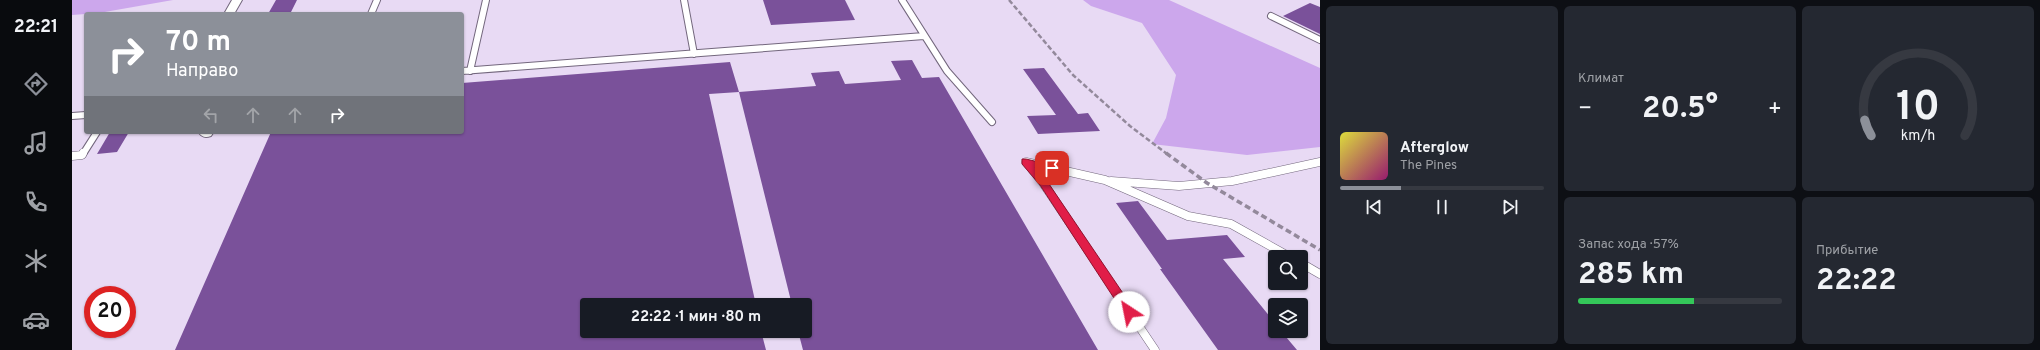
<!DOCTYPE html>
<html lang="ru">
<head>
<meta charset="utf-8">
<style>
  body { margin:0; font-family:Overpass,sans-serif; background:#242831; color:#f1f3f6; height:100vh; display:flex; flex-direction:column; font-size:15px; white-space:nowrap }
  * { box-sizing:border-box; margin:0 }
  p { font-size:13px; color:#9ea1a6 }
  .icon { flex:none; width:22px; height:22px; fill:none; stroke:currentColor; stroke-width:2; stroke-linecap:round; stroke-linejoin:round }
  .map { position:relative; flex:1; overflow:hidden }
  .sheet { display:flex; flex-direction:column; gap:6px; padding:6px; background:#0d0f14; width:720px }
  .sheet>* { flex:none }
  .hud { position:absolute; left:12px; top:12px; width:380px; height:122px; border-radius:4px; box-shadow:0 1px 3px #0004; background:#8c9099; color:#fff; overflow:hidden }
  .tools { position:absolute; left:1196px; top:250px; display:grid; gap:8px }
  .tools a { display:grid; place-items:center; width:40px; height:40px; border-radius:4px; background:#171b24; box-shadow:0 1px 3px #0004; font-size:20px }
  .speed { position:absolute; left:12px; top:286px; display:flex; gap:8px; font-size:20px; font-weight:700; text-align:center }
  .speed>* { display:grid; place-content:center; width:52px; height:52px; border-radius:50%; background:#171b24; box-shadow:0 1px 3px #0004; line-height:1 }
  .speed .limit { border:6px solid #d22; background:#fff; color:#111 }
  .pin { position:absolute; display:grid; place-items:center; width:34px; height:34px; color:#fff; margin:-17px; border-radius:8px; box-shadow:0 2px 6px #0006 }
  .me { position:absolute; width:44px; margin:-22px; rotate:326deg; stroke-linejoin:round; filter:drop-shadow(0 0 3px #0008) }
  .turn { display:flex; align-items:center; gap:14px; height:84px; padding:0 16px; font-size:18px }
  .turn .icon { width:52px; height:52px; stroke-width:2.5 }
  .turn b { display:block; font-size:28px; line-height:34px }
  .lanes { display:flex; align-items:center; height:38px; padding:0 16px; background:#0003; justify-content:center; gap:20px; direction:ltr }
  .lanes .off { opacity:.35 }
  .big { font-size:30px; font-weight:700; line-height:1.1 }
  .sheet .card { flex:1; display:flex; flex-direction:column; justify-content:center; gap:6px; min-width:0; padding:0 14px; border-radius:6px; background:#242831 }
  .sheet .dial { align-items:center; gap:0 }
  .dial svg { height:104px; overflow:visible; fill:none; stroke:#363941; stroke-width:7; stroke-linecap:round; text-anchor:middle }
  .dial text { fill:#f1f3f6; stroke:none }
  .song { display:flex; align-items:center; gap:12px }
  .cover { width:48px; height:48px; border-radius:6px; background:linear-gradient(135deg,hsl(60 70% 55%),hsl(320 70% 35%)) }
  .played { height:4px; border-radius:2px; background:linear-gradient(90deg,#8c9099 30%,#363941 30%) }
  .keys { display:flex; justify-content:space-around; direction:ltr }
  .heat { display:flex; justify-content:space-between; align-items:center; font-size:22px; direction:ltr }
  .charge { height:6px; border-radius:3px; background:linear-gradient(90deg,#34c759 57%,#363941 0) }
  .sheet .tiles { flex:1; display:grid; gap:6px; grid-template-columns:repeat(3,1fr) }
  .card:first-child { grid-row:span 2 }
  .trip { position:absolute; left:508px; top:298px; width:232px; height:40px; border-radius:4px; background:#171b24; box-shadow:0 1px 3px #0004; font-weight:700; line-height:40px; text-align:center }
  main { display:flex; flex:1; min-height:0 }
  .tab-bar { display:flex; flex-direction:column; width:72px; justify-content:space-around; align-items:center; background:#090b0e; color:#9ea1a6 }
  .tab-bar .icon { width:28px; height:28px }
  .tab-bar .current { color:#8c9099 }
  .tab-bar b { font-size:18px; color:#f1f3f6 }
  .map>svg:first-child { display:block }
</style>
</head>
<body>
<main>
<nav class="tab-bar">
<b>22:21</b>
<svg class="icon current" aria-label="directions" viewBox="0 0 24 24"><path d="M12 3l9 9-9 9-9-9zM9 14v-3h6M13 9l2 2-2 2"/></svg>
<svg class="icon" aria-label="music" viewBox="0 0 24 24"><path d="M9 18V5l10-2v13"/><circle cx="6" cy="18" r="3"/><circle cx="16" cy="16" r="3"/></svg>
<svg class="icon" aria-label="phone" viewBox="0 0 24 24"><path d="M5 4h4l2 5-3 2q2 4 5 5l2-3 5 2v4C11 20 4 13 5 4z"/></svg>
<svg class="icon" aria-label="climate" viewBox="0 0 24 24"><path d="M12 3v18M4 7l16 10M4 17L20 7"/></svg>
<svg class="icon" aria-label="car" viewBox="0 0 24 24"><path d="M5 17H2v-5l4-1 3-4h7l3 4 3 1v5h-3M9 17h6M6 11h13"/><circle cx="7" cy="17" r="2"/><circle cx="17" cy="17" r="2"/></svg>
</nav>
<div class="map">
<svg width="1248" height="350" viewBox="0 0 1248 350">
  <rect width="100%" height="100%" fill="#e8daf4"/>
  <!-- green -->
  <path fill="#cca7ec" d="M0,0h101l-74,13 -27,2z
    M1011,0h86l151,68v79l-73,8 -95,-11 14,-26 10,-43 -34,-52 -51,-17z"/>
  <!-- building -->
  <path fill="#7a519a" d="M204,0h21l-7,14h-22z
    M691,0h82l10,20 -84,5z
    M1238,3l10,4v27l-37,-18z
    M840,60l10,18 17,-1 159,273h-295l-5,-19h7v-26h-13l-53,-213 77,-6 -5,-13 28,-2 6,13 56,-4 -10,-19z
    M658,62l9,30 -30,2 47,211h-169v26h174l5,19h-591l96,-218h191v-49z
    M972,68l34,46 10,-1 12,18 -62,3 -11,-18 29,-1 -33,-46z
    M38,132h19l-12,20 -20,2z
    M1066,201l29,39 60,-5 18,22 -22,2 52,64v8h6l16,19h-79l-58,-81h2l-46,-66z"/>
  <g fill="none" stroke-linecap="round" stroke-linejoin="round">
    <defs>
      <path id="lane-far1" d="M612,0l10,54
        M830,0l45,71 45,51
        M299,14l6,-14
        M1199,16l49,24
        M390,71l462,-35
        M398,71l16,-71
        M0,116l14,-1
        M11,154l14,-22"/>
      <path id="lane" d="M0,156l10,-1 1,-2
        M954,162l79,18 83,36 43,8 59,33
        M954,162l17,21 112,167
        M1039,181l68,5 53,-5 88,-19
        M1229,263l19,11"/>
      <path id="street" d="M160,0h10l-8,14h-10z
        M126,132h14l1,1 -2,3c-6,2 -9,1 -13,-4z"/>
    </defs>
    <!-- lane-far1 casing -->
    <use href="#lane-far1" stroke="#73677d" stroke-width="8"/>
    <!-- lane casing -->
    <use href="#lane" stroke="#73677d" stroke-width="9"/>
    <!-- street casing -->
    <use href="#street" stroke="#73677d" stroke-width="2"/>
    <!-- lane-far1 -->
    <use href="#lane-far1" stroke="#fff" stroke-width="6"/>
    <!-- lane -->
    <use href="#lane" stroke="#fff" stroke-width="8"/>
    <!-- street -->
    <use href="#street" fill="#fff" fill-rule="evenodd"/>
    <!-- rail-far1 -->
    <path stroke="#93899b" stroke-width="2.5" stroke-dasharray="5 2.5" stroke-linecap="butt" d="M937,0l64,75 57,51 37,28"/>
    <!-- rail -->
    <path stroke="#93899b" stroke-width="3.5" stroke-dasharray="6 3.5" stroke-linecap="butt" d="M1094,153l41,30 113,67"/>
  </g>
  <!-- route -->
  <path fill="#e11d48" stroke="#92132f" d="M950,159h4l29,7v4l-20,-3 12,14 86,127 2,4 -2,3h-8l-85,-130 -18,-21z"/>
</svg>
<div class="tools">
<a><svg class="icon" aria-label="search" viewBox="0 0 24 24"><circle cx="10" cy="10" r="6"/><path d="M15 15l6 6"/></svg></a>
<a><svg class="icon" aria-label="layers" viewBox="0 0 24 24"><path d="M12 4l9 5-9 5-9-5zM3 14l9 5 9-5"/></svg></a>
</div>
<div class="speed"><div class="limit">20</div></div>
<div class="pin" style="left:980px;top:168px;background:#d93025"><svg class="icon" aria-label="arrive" viewBox="0 0 24 24"><path d="M6 21V4h12l-3 4 3 4H6"/></svg></div>
<svg class="me" style="left:1057px;top:312px" viewBox="-20 -20 40 40"><circle r="19" fill="#fff"/><path d="M0-13L10 11 0 6-10 11z" fill="#e11d48"/></svg>
<div class="trip">22:22 · 1 мин · 80 m</div>
<div class="hud">
<div class="turn"><svg class="icon" aria-label="right" viewBox="0 0 24 24"><path d="M7 20v-9h11M14 6l5 5-5 5"/></svg><div><b>70 m</b>Направо</div></div>
<div class="lanes"><svg class="icon off" aria-label="left" viewBox="0 0 24 24"><path d="M17 20v-9H6M10 6l-5 5 5 5"/></svg><svg class="icon off" aria-label="ahead" viewBox="0 0 24 24"><path d="M12 20V5M6 11l6-6 6 6"/></svg><svg class="icon off" aria-label="ahead" viewBox="0 0 24 24"><path d="M12 20V5M6 11l6-6 6 6"/></svg><svg class="icon" aria-label="right" viewBox="0 0 24 24"><path d="M7 20v-9h11M14 6l5 5-5 5"/></svg></div>
</div>
</div>
<section class="sheet">
<div class="tiles">
<div class="card">
<div class="song"><i class="cover"></i><div><b>Afterglow</b><p>The Pines</p></div></div>
<div class="played"></div>
<div class="keys"><svg class="icon" aria-label="previous" viewBox="0 0 24 24"><path d="M18 5L8 12l10 7zM5 5v14"/></svg><svg class="icon" aria-label="pause" viewBox="0 0 24 24"><path d="M8 5v14M16 5v14"/></svg><svg class="icon" aria-label="next" viewBox="0 0 24 24"><path d="M6 5l10 7-10 7zM19 5v14"/></svg></div>
</div>
<div class="card"><p>Климат</p>
<div class="heat"><a>−</a><b class="big">20.5°</b><a>+</a></div>
</div>
<div class="card dial"><svg viewBox="0 0 100 80">
<path d="M14 69A42 42 0 1 1 86 69"/>
<path d="M14 69A42 42 0 0 1 9 57" stroke="#8c9099"/>
<text x="50" y="56" font-size="32" font-weight="700">10</text>
<text x="50" y="72" font-size="11">km/h</text>
</svg></div>
<div class="card"><p>Запас хода · 57%</p><b class="big">285 km</b><div class="charge"></div></div>
<div class="card"><p>Прибытие</p><b class="big">22:22</b></div>
</div>
</section>
</main>
</body>
</html>
